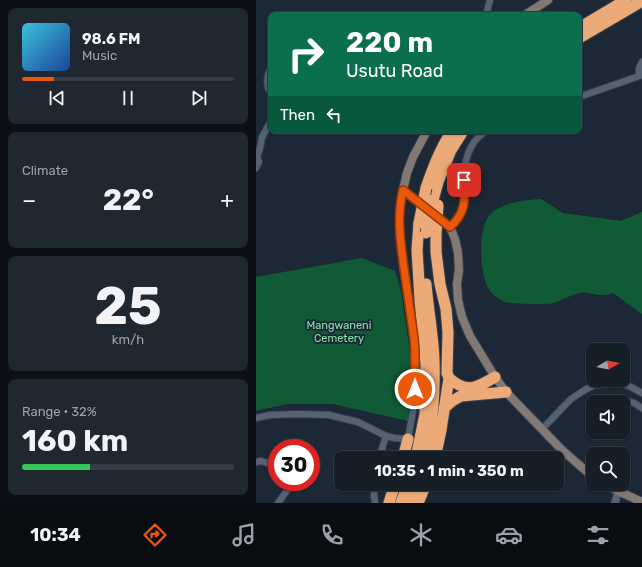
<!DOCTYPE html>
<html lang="en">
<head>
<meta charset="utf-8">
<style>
  body { margin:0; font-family:Rubik,sans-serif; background:#1f2730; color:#f1f3f6; height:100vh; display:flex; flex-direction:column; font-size:15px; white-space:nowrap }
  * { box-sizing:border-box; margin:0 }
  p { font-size:13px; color:#9ea2a8 }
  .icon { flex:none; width:22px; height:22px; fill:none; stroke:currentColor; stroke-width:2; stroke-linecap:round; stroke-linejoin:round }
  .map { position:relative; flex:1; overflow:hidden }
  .details { display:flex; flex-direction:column; gap:8px; padding:8px; background:#0c1016; width:256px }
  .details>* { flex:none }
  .banner { position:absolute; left:12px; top:12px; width:314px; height:122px; border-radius:8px; box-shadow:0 1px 3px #0004,0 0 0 1px #353c45; background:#0b6e4f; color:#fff; overflow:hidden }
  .needle { width:26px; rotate:81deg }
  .fabs { position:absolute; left:330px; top:343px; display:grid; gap:8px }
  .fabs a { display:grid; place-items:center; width:44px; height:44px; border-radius:8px; background:#161e28; box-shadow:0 1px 3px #0004,0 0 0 1px #353c45; font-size:20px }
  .speed { position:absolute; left:12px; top:439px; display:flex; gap:8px; font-size:20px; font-weight:700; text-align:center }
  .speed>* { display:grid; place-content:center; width:52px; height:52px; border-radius:50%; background:#161e28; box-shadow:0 1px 3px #0004,0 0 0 1px #353c45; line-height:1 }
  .speed .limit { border:6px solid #d22; background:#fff; color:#111 }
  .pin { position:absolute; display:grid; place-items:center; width:34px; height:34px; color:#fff; margin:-17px; border-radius:8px; box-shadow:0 2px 6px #0006 }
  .me { position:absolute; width:44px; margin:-22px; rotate:0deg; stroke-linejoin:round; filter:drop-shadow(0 0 3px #0008) }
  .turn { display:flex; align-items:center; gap:14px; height:84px; padding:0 12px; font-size:18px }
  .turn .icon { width:52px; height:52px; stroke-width:2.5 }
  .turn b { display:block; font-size:28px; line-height:34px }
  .then { display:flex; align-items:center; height:38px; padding:0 12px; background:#0003; gap:8px; font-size:15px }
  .big { font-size:30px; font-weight:700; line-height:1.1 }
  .details .widget { flex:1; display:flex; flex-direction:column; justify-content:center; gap:6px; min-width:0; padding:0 14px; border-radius:8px; background:#1f2730 }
  .details .dial { align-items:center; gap:0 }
  .dial b { font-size:52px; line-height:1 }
  .song { display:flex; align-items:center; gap:12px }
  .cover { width:48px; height:48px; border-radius:6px; background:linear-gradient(135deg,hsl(190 70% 55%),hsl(220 70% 35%)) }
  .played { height:4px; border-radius:2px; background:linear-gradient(90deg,#ea580c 15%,#353c45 15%) }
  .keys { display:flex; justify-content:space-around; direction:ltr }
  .heat { display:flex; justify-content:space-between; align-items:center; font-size:22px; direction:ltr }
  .charge { height:6px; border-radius:3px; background:linear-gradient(90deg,#34c759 32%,#353c45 0) }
  .trip { position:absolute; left:78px; top:451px; width:230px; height:40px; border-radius:8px; background:#161e28; box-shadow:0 1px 3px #0004,0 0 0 1px #353c45; font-weight:700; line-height:40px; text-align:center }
  .dock { display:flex; height:64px; justify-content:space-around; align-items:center; background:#090c10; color:#9ea2a8 }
  .dock .icon { width:28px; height:28px }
  .dock .active { color:#ea580c }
  .dock b { font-size:18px; color:#f1f3f6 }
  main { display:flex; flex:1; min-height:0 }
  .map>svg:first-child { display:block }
</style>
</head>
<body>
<main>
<section class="details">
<div class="widget">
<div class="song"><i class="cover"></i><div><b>98.6 FM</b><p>Music</p></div></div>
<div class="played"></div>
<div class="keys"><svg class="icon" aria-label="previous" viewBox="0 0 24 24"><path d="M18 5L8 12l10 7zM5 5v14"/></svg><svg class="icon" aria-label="pause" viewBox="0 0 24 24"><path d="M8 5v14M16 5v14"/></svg><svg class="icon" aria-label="next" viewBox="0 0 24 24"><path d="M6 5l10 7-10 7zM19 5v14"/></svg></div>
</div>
<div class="widget"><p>Climate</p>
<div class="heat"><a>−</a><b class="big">22°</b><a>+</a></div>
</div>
<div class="widget dial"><b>25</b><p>km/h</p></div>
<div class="widget"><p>Range · 32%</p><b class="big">160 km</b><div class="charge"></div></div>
</section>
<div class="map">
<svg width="386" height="503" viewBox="0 0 386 503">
  <rect width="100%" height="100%" fill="#1d2836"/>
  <!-- green -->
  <path fill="#105b35" d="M285,199l22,14 58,8 21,-9v102l-29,-21c-3,1 -6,2 -9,2 -7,1 -14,-3 -21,-3 -8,1 -21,8 -29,11 -8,2 -42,1 -49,-1 -7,-3 -15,-9 -18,-16 -7,-16 -9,-54 1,-69 9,-14 37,-17 53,-18z
    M106,258l33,13 6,20 9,61 1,37 -3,32 -75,-17h-46l-31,7v-134z"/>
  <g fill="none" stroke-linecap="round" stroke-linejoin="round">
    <defs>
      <path id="minor" d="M230,15l4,-15
        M15,67c-4,9 -6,18 0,26
        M383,76v-8l3,-6
        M323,97l63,-22
        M0,168l3,-6 -2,-5 3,-9 2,-11 9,-16
        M194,227c6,-5 11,-11 13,-18 3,-8 2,-17 1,-25 0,-21 3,-41 22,-53
        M347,400h21l10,3 8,5
        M0,418l14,-3 29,-1 30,1 29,7 28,14 8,2 14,1 7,-39v-49l-3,-25 -12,-80 -1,-16v-19l4,-21
        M286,429l29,-30 12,-8 11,-6 21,-2 9,1 7,3 11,6
        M123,458l7,-22
        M0,462l5,-1 16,5
        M22,503l15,-21
        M119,503l-1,-8 1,-11"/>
      <path id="tertiary" d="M359,503l3,-12"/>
      <path id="secondary" d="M269,15l23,-15
        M171,131l-14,26 -6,16 -4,17 47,37 5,12 3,14 1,17 -2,14 1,16 4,17 8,19 25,41 11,15 56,58 31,27
        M349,484l13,7 24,11"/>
      <path id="motorway" d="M323,28l47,-28
        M323,38l63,-37
        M170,188c7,-20 14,-39 26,-57
        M177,200l5,-18 13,-32 12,-19
        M193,378c18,16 27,10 46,-1
        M188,408l8,-7 9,-5 45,-4
        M147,458l5,-19
        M160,458l9,-44 1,-50 -6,-64 -3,-50 2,-27
        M168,458c9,-32 11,-64 10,-98 -1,-25 -6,-51 -8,-76
        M179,458l6,-28 8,-52 -2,-5 1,-41 -2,-23 -6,-25 -4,-32v-19
        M133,503l6,-19
        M145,503l7,-19
        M154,503l7,-19
        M162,503l8,-19"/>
    </defs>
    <!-- minor casing -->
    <use href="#minor" stroke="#3b4350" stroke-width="8"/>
    <!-- tertiary casing -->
    <use href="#tertiary" stroke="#3b4350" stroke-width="9"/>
    <!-- secondary casing -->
    <use href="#secondary" stroke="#3b4350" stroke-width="10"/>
    <!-- motorway casing -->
    <use href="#motorway" stroke="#3b4350" stroke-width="13"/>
    <!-- minor -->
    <use href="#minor" stroke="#556272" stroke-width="6"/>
    <!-- tertiary -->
    <use href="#tertiary" stroke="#556272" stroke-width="7"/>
    <!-- secondary -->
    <use href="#secondary" stroke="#827874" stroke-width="8"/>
    <!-- motorway -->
    <use href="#motorway" stroke="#ecaa79" stroke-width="11"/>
    <defs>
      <path id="motorway-bridge" d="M163,223l7,-35
        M170,233l7,-33
        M180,233l2,-28"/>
    </defs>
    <!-- motorway-bridge casing -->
    <use href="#motorway-bridge" stroke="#3b4350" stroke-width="13" stroke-linecap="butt"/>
    <!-- motorway-bridge -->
    <use href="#motorway-bridge" stroke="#ecaa79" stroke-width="11"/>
  </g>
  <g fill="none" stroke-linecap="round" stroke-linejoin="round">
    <defs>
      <path id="route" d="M159,389v-38l-1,-13c-3,-21 -6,-42 -9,-63 -4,-30 -9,-56 -2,-85l47,37c16,-14 15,-27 14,-47"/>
    </defs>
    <!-- route casing -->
    <use href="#route" stroke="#983908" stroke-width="10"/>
    <!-- route -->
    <use href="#route" stroke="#ea580c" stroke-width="7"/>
  </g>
  <g text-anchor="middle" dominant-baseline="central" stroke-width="4" stroke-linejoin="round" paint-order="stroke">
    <!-- park labels -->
    <g font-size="11" fill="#82e2a6" stroke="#1d2836">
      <text x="83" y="325">Mangwaneni<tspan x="83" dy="13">Cemetery</tspan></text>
    </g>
  </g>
</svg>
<div class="fabs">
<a><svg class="needle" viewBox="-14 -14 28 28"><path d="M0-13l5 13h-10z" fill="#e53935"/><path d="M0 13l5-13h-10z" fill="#9ea2a8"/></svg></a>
<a><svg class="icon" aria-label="sound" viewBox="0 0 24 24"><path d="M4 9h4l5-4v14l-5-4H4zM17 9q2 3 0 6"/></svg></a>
<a><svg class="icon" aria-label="search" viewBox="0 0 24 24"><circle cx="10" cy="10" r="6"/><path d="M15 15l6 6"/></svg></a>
</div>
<div class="speed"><div class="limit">30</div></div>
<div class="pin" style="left:208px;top:180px;background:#d93025"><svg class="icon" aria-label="arrive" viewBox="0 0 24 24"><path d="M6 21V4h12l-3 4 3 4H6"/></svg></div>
<svg class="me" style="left:159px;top:389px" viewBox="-20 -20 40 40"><circle r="17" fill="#ea580c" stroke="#fff" stroke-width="3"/><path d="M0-11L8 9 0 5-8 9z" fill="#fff"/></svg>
<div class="trip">10:35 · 1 min · 350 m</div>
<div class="banner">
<div class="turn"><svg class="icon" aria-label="right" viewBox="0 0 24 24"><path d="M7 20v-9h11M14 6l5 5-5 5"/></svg><div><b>220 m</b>Usutu Road</div></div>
<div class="then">Then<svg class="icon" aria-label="left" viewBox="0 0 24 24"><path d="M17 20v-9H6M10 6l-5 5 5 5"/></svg></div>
</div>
</div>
</main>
<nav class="dock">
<b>10:34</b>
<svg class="icon active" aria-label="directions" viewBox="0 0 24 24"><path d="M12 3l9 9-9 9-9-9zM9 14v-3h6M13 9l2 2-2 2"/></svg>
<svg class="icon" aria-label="music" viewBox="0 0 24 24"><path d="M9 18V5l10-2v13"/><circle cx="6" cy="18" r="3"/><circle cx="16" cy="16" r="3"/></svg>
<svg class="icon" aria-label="phone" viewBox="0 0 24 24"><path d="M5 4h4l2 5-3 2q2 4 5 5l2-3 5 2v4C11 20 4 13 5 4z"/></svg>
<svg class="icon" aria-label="climate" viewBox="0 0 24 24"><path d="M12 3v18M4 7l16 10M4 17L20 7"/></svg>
<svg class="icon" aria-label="car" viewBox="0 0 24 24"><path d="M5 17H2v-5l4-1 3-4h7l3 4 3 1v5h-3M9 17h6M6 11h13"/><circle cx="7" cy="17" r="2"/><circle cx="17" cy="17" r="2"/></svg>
<svg class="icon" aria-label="filters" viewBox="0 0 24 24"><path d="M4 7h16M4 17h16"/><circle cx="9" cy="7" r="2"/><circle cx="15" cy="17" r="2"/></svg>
</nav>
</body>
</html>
